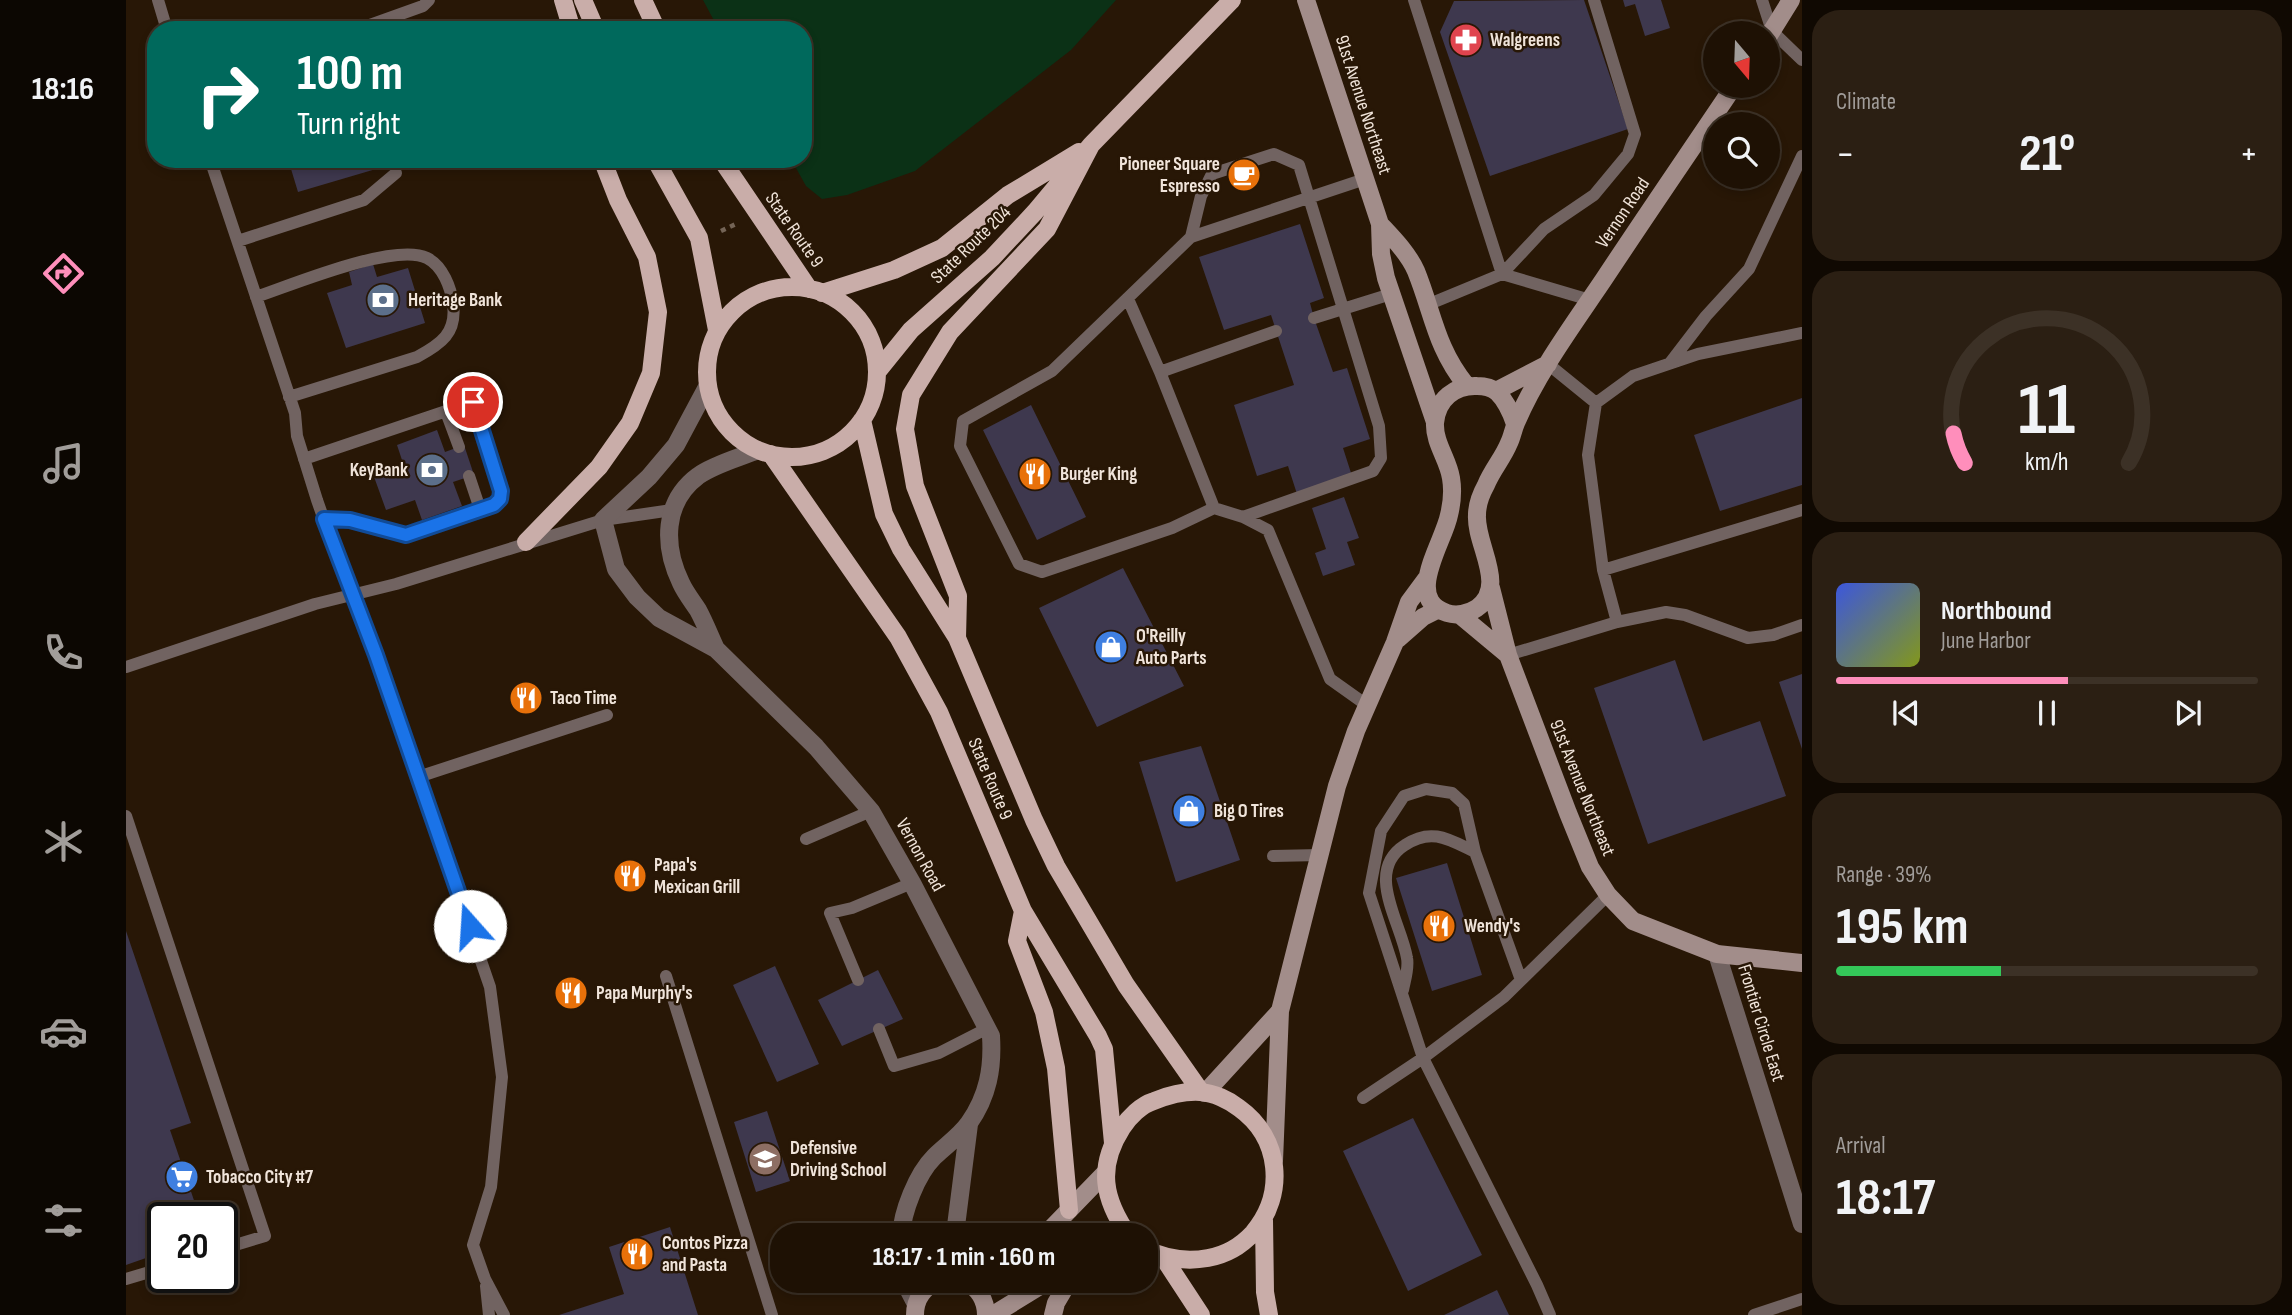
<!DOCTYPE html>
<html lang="en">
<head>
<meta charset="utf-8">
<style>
  body { margin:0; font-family:"Sofia Sans Condensed",sans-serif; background:#2b1f13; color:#f1f3f6; height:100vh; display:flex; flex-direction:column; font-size:26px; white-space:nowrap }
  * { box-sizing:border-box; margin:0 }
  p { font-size:23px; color:#a19d9a }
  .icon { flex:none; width:38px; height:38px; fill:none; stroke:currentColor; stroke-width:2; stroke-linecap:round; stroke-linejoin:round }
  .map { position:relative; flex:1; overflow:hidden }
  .panel { display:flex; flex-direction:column; gap:10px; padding:10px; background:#100902; width:490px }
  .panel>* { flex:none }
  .top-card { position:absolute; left:21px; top:21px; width:665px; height:147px; border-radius:28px; box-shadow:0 4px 10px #0003,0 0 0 2px #3c3126; background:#00695c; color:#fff; overflow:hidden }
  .needle { width:46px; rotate:161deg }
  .controls { position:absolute; left:1577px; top:21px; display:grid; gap:14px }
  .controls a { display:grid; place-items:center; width:77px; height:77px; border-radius:50%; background:#1e1104; box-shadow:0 4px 10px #0003,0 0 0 2px #3c3126; font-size:35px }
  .speed { position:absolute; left:21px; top:1202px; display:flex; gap:14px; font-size:35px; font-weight:700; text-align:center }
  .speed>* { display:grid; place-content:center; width:91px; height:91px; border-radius:50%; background:#1e1104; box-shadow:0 4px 10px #0003,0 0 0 2px #3c3126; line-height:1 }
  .speed .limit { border:4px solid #111; border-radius:10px; background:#fff; color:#111 }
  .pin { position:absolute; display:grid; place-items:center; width:60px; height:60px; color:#fff; margin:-30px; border:4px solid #fff; border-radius:50%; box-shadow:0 2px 7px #0007 }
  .me { position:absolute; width:77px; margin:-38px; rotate:341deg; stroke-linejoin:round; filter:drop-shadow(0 0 5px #0008) }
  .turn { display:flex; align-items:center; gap:24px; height:147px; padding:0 35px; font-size:32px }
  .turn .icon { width:91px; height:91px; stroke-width:2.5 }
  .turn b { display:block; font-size:49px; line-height:60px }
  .big { font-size:52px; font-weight:700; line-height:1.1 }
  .panel .tile { flex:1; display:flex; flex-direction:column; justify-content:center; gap:10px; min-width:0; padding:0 24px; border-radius:28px; background:#2b1f13 }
  .panel .dial { align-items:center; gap:0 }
  .dial svg { height:182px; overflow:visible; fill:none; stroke:#3c3126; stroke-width:7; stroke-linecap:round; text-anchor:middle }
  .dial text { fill:#f1f3f6; stroke:none }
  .song { display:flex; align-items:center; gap:21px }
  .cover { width:84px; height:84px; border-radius:10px; background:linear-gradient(135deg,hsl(230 70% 55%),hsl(70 70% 35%)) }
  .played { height:7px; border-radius:4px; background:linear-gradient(90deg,#ff8ebb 55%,#3c3126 55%) }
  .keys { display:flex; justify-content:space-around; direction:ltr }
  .heat { display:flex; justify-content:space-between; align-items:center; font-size:38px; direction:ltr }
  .charge { height:10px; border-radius:5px; background:linear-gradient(90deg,#34c759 39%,#3c3126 0) }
  .trip { position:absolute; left:644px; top:1223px; width:388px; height:70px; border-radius:28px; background:#1e1104; box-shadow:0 4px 10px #0003,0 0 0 2px #3c3126; font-weight:700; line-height:70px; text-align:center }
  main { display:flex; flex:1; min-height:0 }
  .tab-bar { display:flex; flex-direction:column; width:126px; justify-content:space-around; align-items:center; background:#0c0702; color:#a19d9a }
  .tab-bar .icon { width:49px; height:49px }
  .tab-bar .selected { color:#ff8ebb }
  .tab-bar b { font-size:32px; color:#f1f3f6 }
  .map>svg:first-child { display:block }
</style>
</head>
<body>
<main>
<nav class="tab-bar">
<b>18:16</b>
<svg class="icon selected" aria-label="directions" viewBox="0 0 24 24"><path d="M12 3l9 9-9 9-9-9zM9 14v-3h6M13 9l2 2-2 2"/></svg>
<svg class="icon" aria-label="music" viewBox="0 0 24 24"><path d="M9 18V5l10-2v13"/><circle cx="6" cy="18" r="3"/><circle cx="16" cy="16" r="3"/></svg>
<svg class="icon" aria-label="phone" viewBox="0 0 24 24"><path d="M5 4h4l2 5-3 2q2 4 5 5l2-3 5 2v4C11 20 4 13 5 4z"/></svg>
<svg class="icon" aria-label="climate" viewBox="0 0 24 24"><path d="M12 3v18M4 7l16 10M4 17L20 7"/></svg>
<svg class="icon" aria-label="car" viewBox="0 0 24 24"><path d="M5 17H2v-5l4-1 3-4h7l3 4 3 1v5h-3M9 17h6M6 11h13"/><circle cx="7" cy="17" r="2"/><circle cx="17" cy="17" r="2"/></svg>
<svg class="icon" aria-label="filters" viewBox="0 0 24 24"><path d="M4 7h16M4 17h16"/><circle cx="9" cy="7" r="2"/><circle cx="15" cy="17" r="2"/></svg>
</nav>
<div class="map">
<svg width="1676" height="1315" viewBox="0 0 1676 1315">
  <rect width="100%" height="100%" fill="#281706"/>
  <!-- green -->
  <path fill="#0b3116" d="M577,0h413l-45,50 -156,121 -68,24 -25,4 -16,-13 -15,-27h12v-129h-84z"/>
  <!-- building -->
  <path fill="#3e384e" d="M1458,0l44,129 -138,47 -50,-144 14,-31z
    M1497,0h38l9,28 -25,8 -10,-32 -10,3z
    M162,159h85l3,10 -78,23z
    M1126,165l4,14 -20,7 -5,-14z
    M1174,224l24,74 -14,5 4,15 19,54 14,-4 23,71 -27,9 9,28 -55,18 -9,-28 -31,10 -23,-71 60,-20 -23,-70 -47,15 -25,-73z
    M247,264l4,13 31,-9 17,55 -79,25 -19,-55 25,-8 -3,-13z
    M1676,398v87l-82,26 -26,-76z
    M905,405l55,112 -49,23 -54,-110z
    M311,430l8,22 19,-7 10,30 -21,7 9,24 -40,14 -7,-20 -29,10 -13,-36 30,-11 -6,-18z
    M1218,497l15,41 -12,4 8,23 -32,11 -8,-23 11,-4 -14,-41z
    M997,568l61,118 -87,41 -58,-119z
    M1549,660l28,81 57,-20 26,75 -138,48 -54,-156z
    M1676,674v75l-23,-67z
    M1075,746l39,114 -64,22 -37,-120z
    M1321,863l35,112 -50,16 -36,-113z
    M0,931l65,192 -21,7 30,88h-37v34l-37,13z
    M649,966l44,98 -42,18 -44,-97z
    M752,970l25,49 -61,27 -24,-46z
    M641,1111l23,70 -34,11 -22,-70z
    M1287,1118l69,137 -74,36 -65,-140z
    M544,1227l28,88h-139l65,-21 -15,-47z
    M1371,1290l12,25h-65z"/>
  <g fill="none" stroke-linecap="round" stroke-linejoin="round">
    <!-- path -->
    <path stroke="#746456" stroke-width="4.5" stroke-dasharray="5 5" stroke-linecap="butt" d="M595,231l17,-8"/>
    <!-- lane -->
    <path stroke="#716361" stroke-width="12" d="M32,0l9,30
      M1288,0l88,274 42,-45 50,-34 34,-41 7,-20 -41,-134
      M1636,0l10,31 30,29
      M230,30l67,-24 6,-6
      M84,159l85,254 2,23 20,64 21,60 38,95 114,332 12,90 -11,110 -18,58 12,34 19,36
      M1065,237l10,-41 11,-22 62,-20 25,11 80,261 2,32 -8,13 -130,46
      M112,241l126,-41 32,-27
      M130,297c36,-12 138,-55 171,-39 16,8 24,30 26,46 4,29 -12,40 -36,53l-128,40
      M1002,299l32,73 54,136 29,9 25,13 62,149 38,27
      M1301,305l75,-31 88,26
      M1188,318l77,-24
      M1544,363l36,-47 43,-47 53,-113
      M1422,364l48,39
      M1034,372l116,-41
      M320,412l13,35
      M178,459l169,-57 28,89 -1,9 -6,4 -88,31 -56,-15 -26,-1
      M343,476l11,33
      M1088,508l-42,20 -130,44 -23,-8 -59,-118 3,-25 89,-50 139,-134 174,-58
      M1477,570l199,-60
      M1491,622l-14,-52 -15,-115 8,-52 37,-27 65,-22 104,-21
      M1382,655l109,-33 49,-10 19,3 63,23 25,-3 29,-10
      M0,667l189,-63 81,-20 207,-64 69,-10
      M292,777l189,-62
      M0,816l139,420 -43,13
      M680,839l65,-28
      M1147,856l47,-1
      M540,976l106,339
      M732,980l-28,-67 22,-5 60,-25
      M1395,980l-46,-128 -11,-48 -12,-11 -26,-4 -22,7 -23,35 -12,62 54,165 114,227 13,30
      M1277,990c2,-10 6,-22 4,-32 -6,-36 -43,-87 -2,-113 27,-18 45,-5 70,7
      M753,1029l15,37 45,-13 49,-25
      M1237,1098l60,-40 81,-61 104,-102
      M0,1279l37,-11
      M360,1286l3,29
      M1628,1315l48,-16"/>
    <!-- street -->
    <path stroke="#716361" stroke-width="18" d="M581,387l-31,58 -27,32 -46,43 13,49 21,28 22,21 57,31 100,98 55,64 41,72 79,153c2,32 -3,60 -22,87 -9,13 -24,23 -35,34 -17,17 -32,55 -33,79
      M590,649c-6,-13 -11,-26 -18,-39 -6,-9 -13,-18 -17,-27 -18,-37 -18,-81 17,-107 17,-12 41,-18 60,-26
      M1591,954l85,270
      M831,1236l-1,-10 13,-102
      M778,1281l12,23"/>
    <!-- secondary -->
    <path stroke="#a28d8a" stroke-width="18" d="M1180,0l74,224 1,30 5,24 49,144
      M1642,37l23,-37
      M1254,224c13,14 28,29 36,47 17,42 20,77 50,114
      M1370,391l52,-27
      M1389,424c-4,-12 -9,-23 -18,-32 -6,-5 -12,-6 -20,-6 -22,-1 -40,13 -42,37 -1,20 13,36 16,55 2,12 1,25 -2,37 -5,27 -46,84 -2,98 9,3 21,1 30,-5 31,-22 -2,-63 0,-93 0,-11 4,-21 9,-30 6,-15 17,-27 23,-42 3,-6 4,-13 7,-20 22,-51 57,-98 88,-144 43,-65 87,-129 130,-193
      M1365,588l17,67 60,158 22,54 18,28 25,26 84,33 85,9
      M1334,615l48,40
      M1272,639l25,-22 16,-8
      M1079,1093l75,-82
      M1148,1161l6,-150 57,-225 19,-55 39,-89 14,-40 17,-23
      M918,1236l62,-64
      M839,1281c13,7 21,19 21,34
      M789,1315c0,-16 9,-28 23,-34
      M867,1315l55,-34
      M927,1315l3,-12 13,-22"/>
    <!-- primary -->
    <path stroke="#c9ada9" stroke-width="18" d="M437,0l9,30
      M457,0l13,30
      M517,0l14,30
      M529,159l44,79 18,92
      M595,159l88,130
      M581 372a85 85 0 1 1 170 0a85 85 0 1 1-170 0Z
      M696,293l72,-23 48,-22 66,-53 71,-43
      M751,372l34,-42 81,-72 43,-46 56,-67 141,-145
      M736,420l22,94 17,35 56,89 77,182 22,46 70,119 75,107
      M645,454l127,183 41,75 84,199 75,125 6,13 9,94
      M400,542l73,-75 31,-44 21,-50 7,-61 -11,-55 -29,-57 -16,-41
      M831,638l1,-42 -43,-110 -10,-57 6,-34 39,-63 97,-103 44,-84
      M897,911l-6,30 27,71 12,56 13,142
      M1138,1220l1,72 4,23
      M1003,1236c-26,-37 -32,-69 -7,-108 7,-11 19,-23 32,-27 15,-6 29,-10 46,-9 14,1 29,8 39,16 42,30 47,86 14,125 -12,13 -28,22 -45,25 -22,4 -42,1 -62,-9
      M1037,1257l38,58"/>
  </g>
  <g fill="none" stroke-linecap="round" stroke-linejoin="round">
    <defs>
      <path id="route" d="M344,926l-94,-271 -52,-136 26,1 56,15 88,-30 6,-6 1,-8 -28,-89"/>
    </defs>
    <!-- route casing -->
    <use href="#route" stroke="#114b97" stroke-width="18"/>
    <!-- route -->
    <use href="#route" stroke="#1a73e8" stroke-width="12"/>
  </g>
  <!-- icons -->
  <defs>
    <symbol id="pharmacy-disc" viewBox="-11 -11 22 22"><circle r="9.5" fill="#e0444e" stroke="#281706"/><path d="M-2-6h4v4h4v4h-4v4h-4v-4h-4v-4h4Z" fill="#fff"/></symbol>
    <symbol id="cafe-disc" viewBox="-11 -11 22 22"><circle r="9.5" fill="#e8710a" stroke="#281706"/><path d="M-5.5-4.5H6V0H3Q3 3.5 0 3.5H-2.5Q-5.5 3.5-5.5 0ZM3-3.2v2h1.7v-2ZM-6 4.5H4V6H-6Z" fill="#fff"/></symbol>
    <symbol id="bank-disc" viewBox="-11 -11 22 22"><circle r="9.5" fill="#5c6f8a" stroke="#281706"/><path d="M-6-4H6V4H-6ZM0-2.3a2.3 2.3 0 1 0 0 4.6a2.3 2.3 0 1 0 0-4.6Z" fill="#fff"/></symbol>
    <symbol id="restaurant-disc" viewBox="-11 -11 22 22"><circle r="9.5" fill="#e8710a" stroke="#281706"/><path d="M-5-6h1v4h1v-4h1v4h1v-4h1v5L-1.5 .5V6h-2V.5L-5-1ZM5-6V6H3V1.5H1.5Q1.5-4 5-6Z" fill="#fff"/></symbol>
    <symbol id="shop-disc" viewBox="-11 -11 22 22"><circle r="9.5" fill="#3f7fe0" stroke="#281706"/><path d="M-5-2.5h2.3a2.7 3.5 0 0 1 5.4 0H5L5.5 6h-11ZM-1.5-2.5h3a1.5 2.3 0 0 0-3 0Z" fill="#fff"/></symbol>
    <symbol id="school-disc" viewBox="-11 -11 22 22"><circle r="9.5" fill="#8d6e63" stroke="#281706"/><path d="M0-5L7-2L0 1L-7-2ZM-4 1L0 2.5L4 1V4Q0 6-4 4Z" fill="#fff"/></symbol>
    <symbol id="supermarket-disc" viewBox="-11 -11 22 22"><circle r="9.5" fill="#3f7fe0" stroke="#281706"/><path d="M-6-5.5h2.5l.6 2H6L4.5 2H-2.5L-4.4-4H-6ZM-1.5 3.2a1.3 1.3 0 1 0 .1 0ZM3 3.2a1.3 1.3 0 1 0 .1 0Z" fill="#fff"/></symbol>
  </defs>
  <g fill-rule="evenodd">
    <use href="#pharmacy-disc" x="1321" y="21" width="38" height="38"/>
    <use href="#cafe-disc" x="1099" y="156" width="38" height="38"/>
    <use href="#bank-disc" x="238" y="281" width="38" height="38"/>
    <use href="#bank-disc" x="287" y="451" width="38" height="38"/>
    <use href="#restaurant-disc" x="890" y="455" width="38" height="38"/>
    <use href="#shop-disc" x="966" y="628" width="38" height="38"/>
    <use href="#restaurant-disc" x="381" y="679" width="38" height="38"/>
    <use href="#shop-disc" x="1044" y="792" width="38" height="38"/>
    <use href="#restaurant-disc" x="485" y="857" width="38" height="38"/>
    <use href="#restaurant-disc" x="1294" y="907" width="38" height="38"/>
    <use href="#restaurant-disc" x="426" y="974" width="38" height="38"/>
    <use href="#school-disc" x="620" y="1140" width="38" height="38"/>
    <use href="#supermarket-disc" x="37" y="1158" width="38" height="38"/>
    <use href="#restaurant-disc" x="492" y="1235" width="38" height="38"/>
  </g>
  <g text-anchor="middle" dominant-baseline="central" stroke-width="5" stroke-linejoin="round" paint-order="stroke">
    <!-- poi labels -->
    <g font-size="19" font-weight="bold" fill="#f0e4da" stroke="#281706" text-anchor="start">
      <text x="1364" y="40">Walgreens</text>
      <text x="1094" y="164" text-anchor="end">Pioneer Square<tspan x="1094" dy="22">Espresso</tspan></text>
      <text x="282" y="300">Heritage Bank</text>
      <text x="282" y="470" text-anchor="end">KeyBank</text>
      <text x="934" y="474">Burger King</text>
      <text x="1010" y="636">O'Reilly<tspan x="1010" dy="22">Auto Parts</tspan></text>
      <text x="424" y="698">Taco Time</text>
      <text x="1088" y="811">Big O Tires</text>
      <text x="528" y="865">Papa's<tspan x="528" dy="22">Mexican Grill</tspan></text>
      <text x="1338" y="926">Wendy's</text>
      <text x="470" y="993">Papa Murphy's</text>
      <text x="664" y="1148">Defensive<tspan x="664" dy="22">Driving School</tspan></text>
      <text x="80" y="1177">Tobacco City #7</text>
      <text x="536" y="1243">Contos Pizza<tspan x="536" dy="22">and Pasta</tspan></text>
    </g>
    <!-- street labels -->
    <g font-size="19" fill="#f0e4da" stroke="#281706">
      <text transform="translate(1237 105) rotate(72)">91st Avenue Northeast</text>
      <text transform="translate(1497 213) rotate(-56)">Vernon Road</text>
      <text transform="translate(668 230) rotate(55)">State Route 9</text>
      <text transform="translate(845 245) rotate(-44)">State Route 204</text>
      <text transform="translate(864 779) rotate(67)">State Route 9</text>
      <text transform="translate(1456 788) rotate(68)">91st Avenue Northeast</text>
      <text transform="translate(794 855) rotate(61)">Vernon Road</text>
      <text transform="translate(1635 1023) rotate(73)">Frontier Circle East</text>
    </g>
  </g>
</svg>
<div class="controls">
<a><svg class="needle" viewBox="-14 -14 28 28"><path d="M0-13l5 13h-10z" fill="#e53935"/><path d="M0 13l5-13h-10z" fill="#a19d9a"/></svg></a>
<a><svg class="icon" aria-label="search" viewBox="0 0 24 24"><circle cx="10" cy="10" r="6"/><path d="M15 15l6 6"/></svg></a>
</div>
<div class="speed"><div class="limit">20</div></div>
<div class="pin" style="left:347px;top:402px;background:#d93025"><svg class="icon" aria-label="arrive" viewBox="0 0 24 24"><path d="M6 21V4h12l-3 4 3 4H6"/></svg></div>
<svg class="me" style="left:344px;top:926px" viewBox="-20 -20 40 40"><circle r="19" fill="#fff"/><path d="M0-13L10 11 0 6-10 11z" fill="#1a73e8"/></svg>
<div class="trip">18:17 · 1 min · 160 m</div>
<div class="top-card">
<div class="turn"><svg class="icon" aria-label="right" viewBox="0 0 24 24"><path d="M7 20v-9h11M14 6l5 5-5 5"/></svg><div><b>100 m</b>Turn right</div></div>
</div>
</div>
<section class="panel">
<div class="tile"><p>Climate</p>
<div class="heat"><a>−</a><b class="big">21°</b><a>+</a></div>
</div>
<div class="tile dial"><svg viewBox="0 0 100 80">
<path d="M14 69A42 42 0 1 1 86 69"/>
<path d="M14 69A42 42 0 0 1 9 56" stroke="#ff8ebb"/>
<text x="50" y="56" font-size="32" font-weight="700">11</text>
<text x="50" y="72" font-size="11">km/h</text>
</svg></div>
<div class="tile">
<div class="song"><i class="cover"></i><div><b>Northbound</b><p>June Harbor</p></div></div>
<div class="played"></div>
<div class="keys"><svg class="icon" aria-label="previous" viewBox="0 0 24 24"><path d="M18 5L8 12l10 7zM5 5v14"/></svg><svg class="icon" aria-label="pause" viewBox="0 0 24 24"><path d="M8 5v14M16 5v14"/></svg><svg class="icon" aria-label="next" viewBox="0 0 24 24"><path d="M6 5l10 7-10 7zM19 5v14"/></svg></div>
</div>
<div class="tile"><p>Range · 39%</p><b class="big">195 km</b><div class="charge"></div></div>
<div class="tile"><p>Arrival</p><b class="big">18:17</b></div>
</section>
</main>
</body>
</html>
